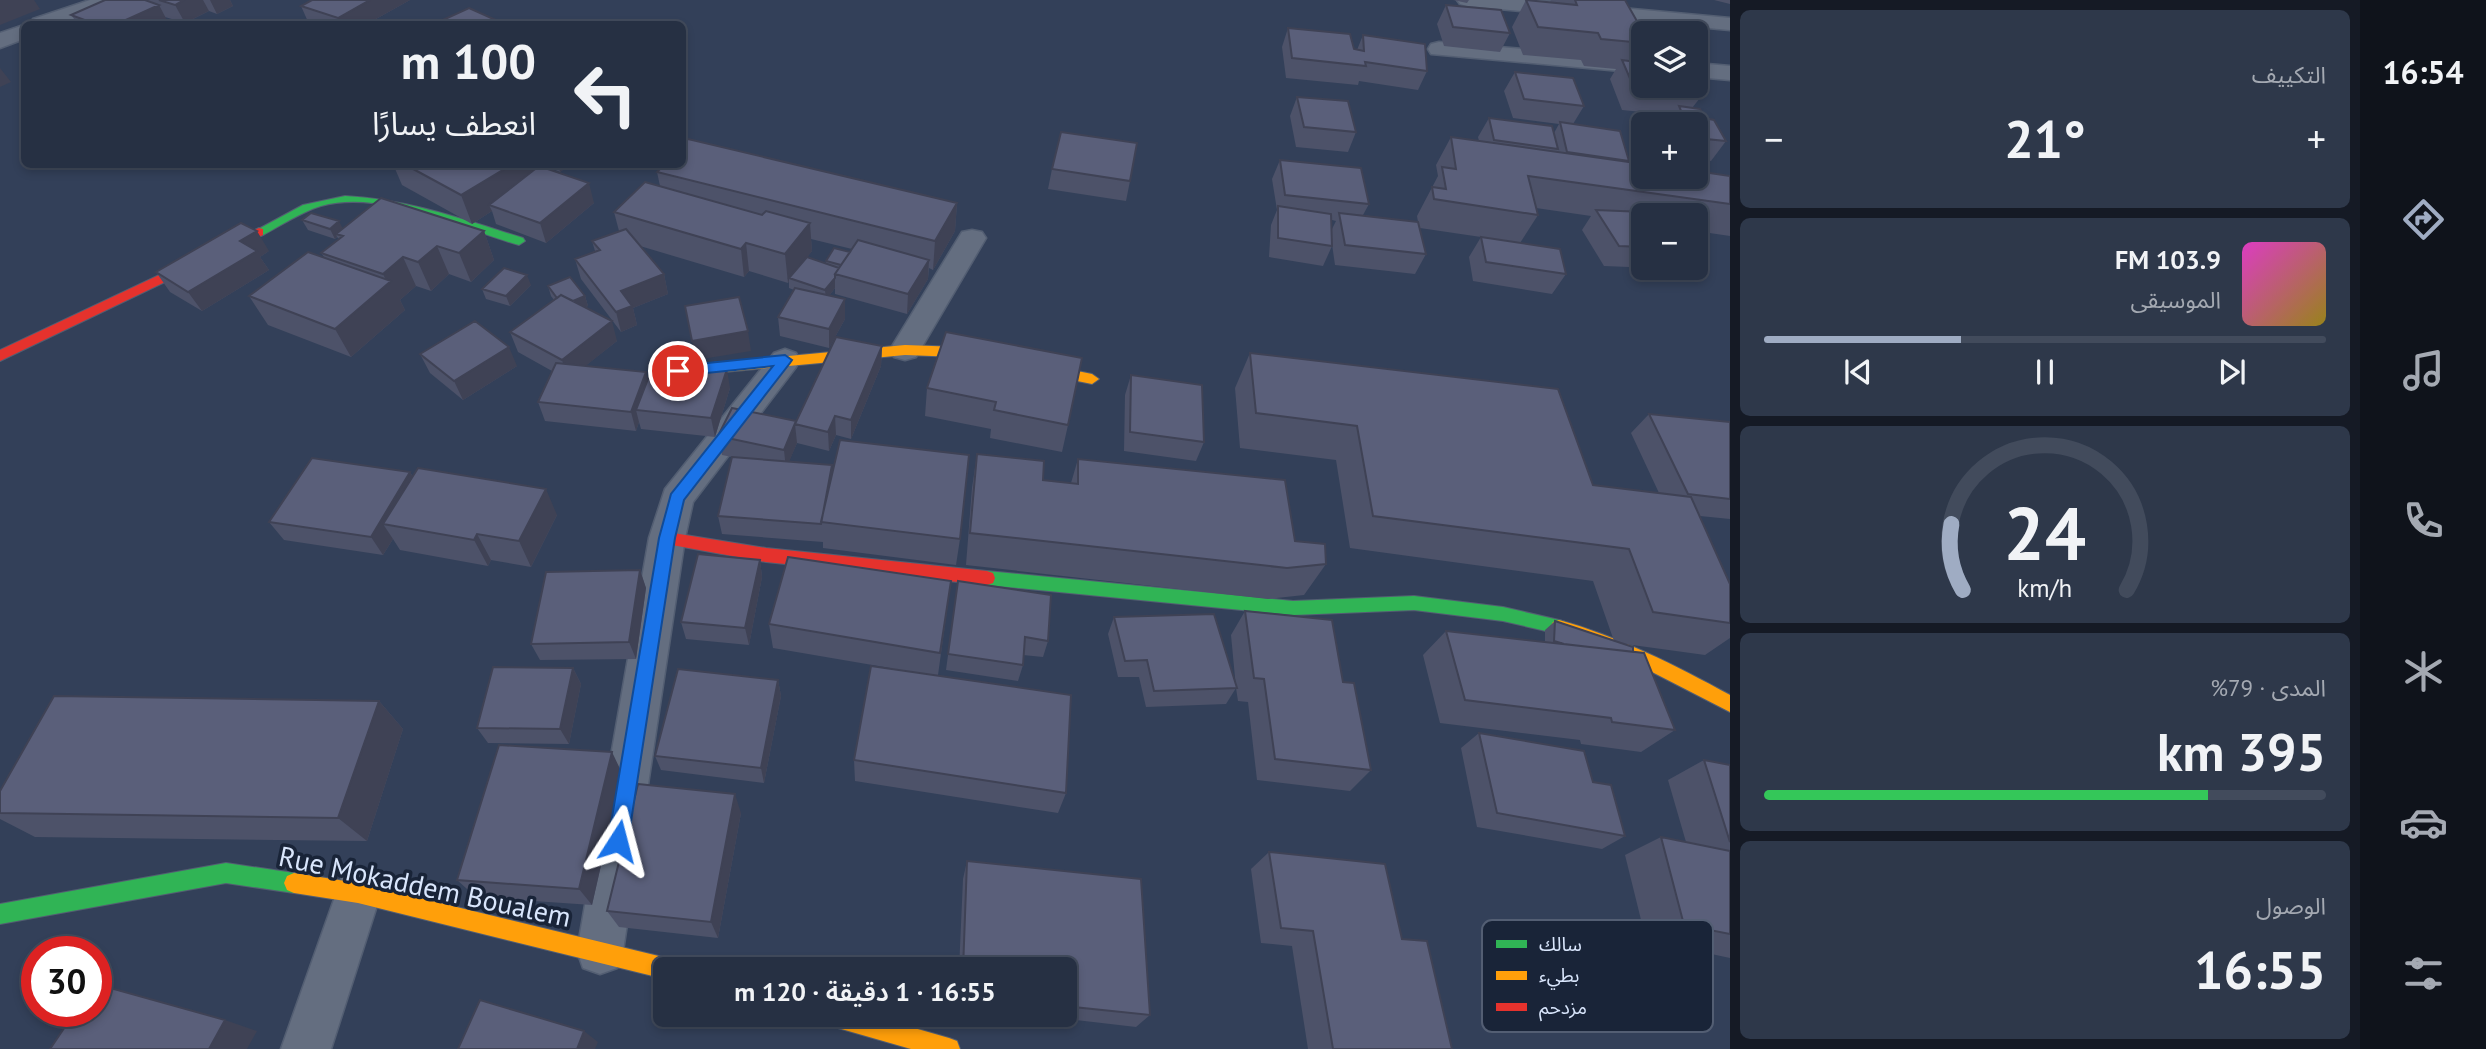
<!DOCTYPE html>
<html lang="ar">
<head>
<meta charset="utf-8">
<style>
  body { margin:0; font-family:"PT Sans","Noto Sans Arabic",sans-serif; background:#2e384a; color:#f1f3f6; direction:rtl; height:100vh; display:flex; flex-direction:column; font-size:26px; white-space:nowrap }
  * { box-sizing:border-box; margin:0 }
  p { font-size:23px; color:#a4a9b2 }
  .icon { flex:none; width:38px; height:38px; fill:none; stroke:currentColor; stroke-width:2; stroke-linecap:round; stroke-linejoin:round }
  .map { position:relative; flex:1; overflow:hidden; direction:ltr }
  .drawer { display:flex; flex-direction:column; gap:10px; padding:10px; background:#151a25; width:630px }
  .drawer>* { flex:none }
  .banner { position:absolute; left:21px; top:21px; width:665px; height:147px; border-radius:10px; box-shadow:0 4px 10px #0003,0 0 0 2px #424b5c; direction:rtl; background:#263043; color:#f1f3f6; overflow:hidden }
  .tools { position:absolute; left:1631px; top:21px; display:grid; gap:14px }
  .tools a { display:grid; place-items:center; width:77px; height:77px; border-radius:10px; background:#263043; box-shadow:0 4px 10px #0003,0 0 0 2px #424b5c; font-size:35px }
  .speed { position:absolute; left:21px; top:936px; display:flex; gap:14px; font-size:35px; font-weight:700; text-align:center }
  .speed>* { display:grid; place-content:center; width:91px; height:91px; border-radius:50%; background:#263043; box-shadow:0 4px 10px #0003,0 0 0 2px #424b5c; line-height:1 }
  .speed .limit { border:10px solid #d22; background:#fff; color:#111 }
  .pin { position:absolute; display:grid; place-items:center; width:60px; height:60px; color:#fff; margin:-30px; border:4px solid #fff; border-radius:50%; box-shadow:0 2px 7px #0007 }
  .me { position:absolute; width:77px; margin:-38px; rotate:9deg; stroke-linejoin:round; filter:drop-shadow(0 0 5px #0008) }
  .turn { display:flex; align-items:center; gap:24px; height:147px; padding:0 35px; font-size:32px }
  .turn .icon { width:91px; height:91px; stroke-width:2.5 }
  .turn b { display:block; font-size:49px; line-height:60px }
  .big { font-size:52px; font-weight:600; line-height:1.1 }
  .drawer .card { flex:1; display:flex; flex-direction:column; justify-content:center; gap:10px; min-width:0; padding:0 24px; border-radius:10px; background:#2e384a }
  .drawer .dial { align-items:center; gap:0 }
  .dial svg { height:182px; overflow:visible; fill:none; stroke:#424b5c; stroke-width:7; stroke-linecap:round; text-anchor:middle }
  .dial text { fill:#f1f3f6; stroke:none }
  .song { display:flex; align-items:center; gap:21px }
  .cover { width:84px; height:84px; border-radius:10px; background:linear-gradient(135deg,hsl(310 70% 55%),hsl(50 70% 35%)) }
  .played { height:7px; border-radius:4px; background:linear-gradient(90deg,#9facc3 35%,#424b5c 35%) }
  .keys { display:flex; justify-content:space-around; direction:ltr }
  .heat { display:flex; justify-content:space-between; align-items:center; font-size:38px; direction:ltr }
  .charge { height:10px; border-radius:5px; background:linear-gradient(90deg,#34c759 79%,#424b5c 0) }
  .trip { position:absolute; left:653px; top:957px; width:424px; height:70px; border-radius:10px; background:#263043; box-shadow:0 4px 10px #0003,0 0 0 2px #424b5c; font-weight:600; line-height:70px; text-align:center; direction:rtl }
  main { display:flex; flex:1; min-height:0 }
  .menu { display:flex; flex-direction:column; width:126px; justify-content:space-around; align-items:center; background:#0f131b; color:#a4a9b2 }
  .menu .icon { width:49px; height:49px }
  .menu .selected { color:#9facc3 }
  .menu b { font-size:32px; color:#f1f3f6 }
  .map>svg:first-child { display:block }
</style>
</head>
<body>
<main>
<nav class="menu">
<b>16:54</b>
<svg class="icon selected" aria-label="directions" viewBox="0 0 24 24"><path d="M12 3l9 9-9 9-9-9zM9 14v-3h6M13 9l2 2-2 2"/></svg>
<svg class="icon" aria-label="music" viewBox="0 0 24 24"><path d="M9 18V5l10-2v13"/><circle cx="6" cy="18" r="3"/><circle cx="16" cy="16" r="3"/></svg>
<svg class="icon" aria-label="phone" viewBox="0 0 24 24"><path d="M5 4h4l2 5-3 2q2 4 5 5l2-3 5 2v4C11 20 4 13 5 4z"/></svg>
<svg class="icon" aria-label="climate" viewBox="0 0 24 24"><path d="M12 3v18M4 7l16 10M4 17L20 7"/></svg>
<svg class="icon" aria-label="car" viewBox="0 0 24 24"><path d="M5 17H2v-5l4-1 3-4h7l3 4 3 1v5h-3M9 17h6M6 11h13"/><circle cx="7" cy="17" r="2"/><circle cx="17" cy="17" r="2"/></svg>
<svg class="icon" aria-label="filters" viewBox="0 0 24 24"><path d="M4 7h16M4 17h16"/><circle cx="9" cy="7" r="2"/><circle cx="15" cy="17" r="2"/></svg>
</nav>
<section class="drawer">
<div class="card"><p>التكييف</p>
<div class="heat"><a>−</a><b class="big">21°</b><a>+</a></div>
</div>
<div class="card">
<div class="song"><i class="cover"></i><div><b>103.9 FM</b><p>الموسيقى</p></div></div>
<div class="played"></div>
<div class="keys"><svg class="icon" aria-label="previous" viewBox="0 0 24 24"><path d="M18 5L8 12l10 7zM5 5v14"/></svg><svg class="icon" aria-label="pause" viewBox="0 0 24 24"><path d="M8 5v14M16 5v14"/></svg><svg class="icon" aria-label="next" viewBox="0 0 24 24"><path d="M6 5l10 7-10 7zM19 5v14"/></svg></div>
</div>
<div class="card dial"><svg viewBox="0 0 100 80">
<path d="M14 69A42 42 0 1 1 86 69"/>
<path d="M14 69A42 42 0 0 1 9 40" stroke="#9facc3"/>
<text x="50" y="56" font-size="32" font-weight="700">24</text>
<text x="50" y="72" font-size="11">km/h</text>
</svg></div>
<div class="card"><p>المدى · 79%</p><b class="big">395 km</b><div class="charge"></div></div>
<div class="card"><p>الوصول</p><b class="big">16:55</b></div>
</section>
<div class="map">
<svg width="1730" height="1049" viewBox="0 0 1730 1049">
  <rect width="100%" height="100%" fill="#334059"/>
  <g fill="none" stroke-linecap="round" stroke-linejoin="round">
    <defs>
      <path id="street" d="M90,0h30l-3,4 -57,20h-30l3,-5z
        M1457,0h78l195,18v12l-263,-24 -7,-2z
        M24,25v14l-24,9v-15z
        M1439,42l204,17v14l-212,-19 -3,-5 3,-5z
        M1696,63l34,3v14l-34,-3z
        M972,230l10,2 4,6 -70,119 -11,3 -11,-3 -4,-7 4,-7 68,-111z
        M785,349l11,4 4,7 -4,7 -103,135 -8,36 -62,413 -6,17 -17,6 -17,-6 -6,-17 72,-413 16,-49 109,-136z
        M358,870l16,7 7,16 -50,156h-50l61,-172z"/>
      <path id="fast" d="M345,196c62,3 120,24 178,42l2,3 -6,4c-58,-16 -137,-56 -198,-39 -20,6 -39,19 -58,29h-8l-2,-3 50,-27z
        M987,571l306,30 121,-5 89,11 56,13 6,2 3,5 -3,5 -6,2 -56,-13 -89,-11 -121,5 -306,-30 -6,-2 -2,-5 2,-5z
        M226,863l68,10 7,3 3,7 -3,7 -7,3 -68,-10 -226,41v-20z"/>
      <path id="slow" d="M905,345l54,2 133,27 7,5 -7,5 -133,-27 -54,-2 -245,23 -7,-5 7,-5z
        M1559,620c61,17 116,45 171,75v17l-111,-57 -66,-23 -3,-5 3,-5z
        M294,873l64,10 313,76 8,3 2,8h-16v9l-307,-76 -64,-10 -7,-3 -3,-7 3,-7z
        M820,1015h49l80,23 8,3 3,8h-49l-80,-23 -8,-3z"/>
      <path id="jam" d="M259,228l4,1v6l-263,126v-11z
        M667,532l99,16 221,23 6,2 2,5 -2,5 -6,2 -221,-23 -105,-19 -2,-5 2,-5z"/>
    </defs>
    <!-- street casing -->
    <use href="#street" stroke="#535e72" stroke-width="3"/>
    <!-- fast casing -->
    <use href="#fast" stroke="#535e72" stroke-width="2"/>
    <!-- slow casing -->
    <use href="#slow" stroke="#535e72" stroke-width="2"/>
    <!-- jam casing -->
    <use href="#jam" stroke="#535e72" stroke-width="2"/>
    <!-- street -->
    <use href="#street" fill="#646e80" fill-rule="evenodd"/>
    <!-- fast -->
    <use href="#fast" fill="#30b455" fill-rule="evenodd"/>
    <!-- slow -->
    <use href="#slow" fill="#ff9f0a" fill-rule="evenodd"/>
    <!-- jam -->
    <use href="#jam" fill="#e5322d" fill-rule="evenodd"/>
  </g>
  <!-- wall -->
  <path fill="#4d5269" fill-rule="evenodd" d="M105,0h125l3,6 -16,8 -8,-3 -24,12 -20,-6 4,7h-91l-7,-9z
    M410,0l-43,24h-58l-8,-18z
    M1453,0h16l-2,3z
    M1526,0l24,2 1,-2h74l18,33v53l57,12 -8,10 12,10 22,23 -15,20 -15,-2v-35h-53v26l-7,-17 13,-19 23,2v-1l-50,-5 -12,-31 6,-10 -32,-3 -3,-6 -58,-5 -11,-28z
    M1714,0h16v4z
    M1446,5l64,28 -10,19 -56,-6 -7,-22z
    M1288,28l69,22 6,-15 64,36 -9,19 -59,-9 -1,4 -72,-7 -4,-31z
    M1515,72l69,34 -11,18 56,38 101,14v60l-34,-5v-16h-53v53h11l-50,-2 -22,-36 9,-14 -55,-8 2,7 -18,28 46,31 -14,20 -79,-13 -4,-24 12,-20 -61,-9 6,26 -11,20 -80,-9 -3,-21v2l-9,20 -54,-9 2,-32 6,-15 -5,-31 8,-19 89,44 -6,11 55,7 -1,-6 21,-40 -2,-11 15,-28 28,4 -1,-4 11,-19 65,15 5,-9 -46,-6 -9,-27zM1332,220l4,1 -4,8z
    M1297,97l59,35 -8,20 -52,-5 -6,-31z
    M393,164h178l-11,8 -7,-3 1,2 40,32 -48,40 -50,-19 -4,-13 -20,13 -70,-39z
    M1052,169l78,12 -4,20 -78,-12z
    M657,172l300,31 -2,28 -22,39 -4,-2 -1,11 -21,35 -72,-20v-6l-6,8 16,3v20l-16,29 -49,-12 -2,-19 16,-27 -5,-2v-7l-1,2 -39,-12 -5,6 -104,-31 24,28 4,20 -35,14 4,17 -16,7 -40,-53 -6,-20 20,-8 -3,-10 27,-10 -5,-19 46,-26zM811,239l41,10 -2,3 -24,9v2l-19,-6 5,-6z
    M302,220l40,9 142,2 10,29 -23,22 -22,-8 -18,17 -15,-5 -16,14 5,10 -54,47 -83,-32 -19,-29 75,-39 -3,-4 18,-14 -2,-2 -2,2 -27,-9z
    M269,251l-9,6 9,13 -67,41 -32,-19 -14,-20z
    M531,285l-21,21 -24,-7 -4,-10z
    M548,286l37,10 3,10 -3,1 32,34 -32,25 63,13 82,9 -15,49 -74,-8 -2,-7 -3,9 -91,-10 -7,-19 14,-31 -34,-19 -8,-20 44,-32 -3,-4z
    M946,332l122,93 -6,27 -72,-14 1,-9 -66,-13 2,-28z
    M882,346l-1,20 -30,73 -15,-4 -7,16 -32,-8 -8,18 43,4v8l128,66 -4,26 -133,-17v-6l-101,-8 -4,-18 14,-59 -10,-2 -4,-19 78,-15z
    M1250,353l343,132 66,8 -28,-60 18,-19 81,8v97l-30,-3 30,68v54l-25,17 -80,-11 8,8 42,78 -34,22 -60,-8 -1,-4 -140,-17 -17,-68 23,-24 99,11v-12l10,-9 59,20 -21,-60 -243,-33 -14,-88 -96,-12 -5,-60z
    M420,354l97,12 -54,34 -33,-27z
    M1131,375l73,67 -8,19 -72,-10 1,-56z
    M977,454l66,26 28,3 7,-24 217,82 31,23 -22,31 -36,4 -302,-34 6,-77z
    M410,472l3,5 144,38 -26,52 -40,-7 -3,6 -88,-16 -7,-11 -10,16 -99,-15 -15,-18z
    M760,560l2,17 -13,68 -63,-6 -5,-17z
    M640,570l6,18 -10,71 -96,1 -9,-16z
    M951,581l-13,94 128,118 -8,20 -203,-32 -1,-21 36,-92 -117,-20 -4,-24z
    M958,581l90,60 -5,16 -20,-2v10l-5,16 -72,-11z
    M1245,611l98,71 28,88 -21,21 -93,-11 -9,-78 -10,-1 -2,-13 -10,16 -80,3 -7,-30h-21l-10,-43 6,-17 122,71 -5,-53z
    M573,668l8,16 -12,60 -81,-1 -11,-15z
    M778,680l3,16 -17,87 -103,-13 -6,-14z
    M379,701l24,28 -36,112 -332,-4 -35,-18v-28z
    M1479,733l114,49 32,54 -23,13 -125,-22 -16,-79z
    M1704,760l26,5v193l-84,-18 -21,-85 36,-18 25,5 -18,-62z
    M622,773l-30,132 -116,-8 -19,-17z
    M741,813l-23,125 -99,-11 -12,-16z
    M1269,852l183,197h-144l-16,-103 -31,-3 -10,-74z
    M967,861l183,154 -14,12 -103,-12h31v-45h-105l4,-91z"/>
  <!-- shaded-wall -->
  <path fill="#3f4255" d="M0,0h34l6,9 -40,16z
    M184,0h19l6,11 -24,12 -10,-18z
    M210,0h20l3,6 -16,8z
    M370,0h40l-43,24h-26l-3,-6z
    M159,5l10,19h-52z
    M0,68l11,14 -11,5z
    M513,164h39l3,9 -66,32 3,6 -20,13 -11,-29z
    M558,164h13l-11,8z
    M589,183l5,20 -48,40 -6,-20z
    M957,203l-2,28 -22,39 2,-29z
    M339,221l5,10 -8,3 1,3 -2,2 -5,-10z
    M810,223l2,28 -21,28 -2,-1v3l-1,2 -3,-29z
    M257,231l12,20 -9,6 9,13 -67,41 -14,-19 52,-51z
    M484,231l10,29 -23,22 -12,-29z
    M746,243l3,28 -5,6 -3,-28z
    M437,246l12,28 -18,17 -13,-29z
    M403,257l13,29 -16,14 5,10 -54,47 -16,-28 53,-45 -5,-10z
    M929,260l-1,19 -21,35 1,-20z
    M664,274l4,20 -35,14 4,17 -16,7 -5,-20 5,-21z
    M527,275l4,10 -21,21 -4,-10z
    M835,278v10l-9,12 -1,-10z
    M585,296l3,10 -22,9 -3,-10z
    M845,299v20l-16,29v-19z
    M612,321l5,20 -49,39 -6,-20z
    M748,331l3,20 -55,9 -4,-19z
    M882,346l-1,20 -30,73v-19z
    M509,347l8,19 -54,34 -9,-19z
    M727,369l3,19 -15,49 -4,-19z
    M646,372l5,20 -15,18 3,12 -3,9 -5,-19z
    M835,416l1,19 -7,16 -1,-19z
    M795,424l2,19 -11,26 -2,-19z
    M410,472l11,19 -38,33 10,15 -10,16 -12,-18z
    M546,489l11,26 -26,52 -12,-26z
    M477,534l14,26 -3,6 -14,-26z
    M760,560l2,17 -13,68 -4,-17z
    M640,570l6,18 -10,71 -7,-17z
    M573,668l8,16 -12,60 -9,-15z
    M778,680l3,16 -17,87 -3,-15z
    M379,701l24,28 -36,112 -29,-23z
    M612,752l10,21 -30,132 -13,-16z
    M735,794l6,19 -23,125 -7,-16z
    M225,1020l32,11 -10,18h-38z
    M584,1031l14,11 -3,7h-18z"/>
  <!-- building -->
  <path fill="#5a5f7a" stroke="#3f4255" stroke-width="2" d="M105,0h40l14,5 -42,19h-33l6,-2 -19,-7z
    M159,0h25l-9,5z
    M312,0h58l-32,18 -37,-12z
    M1526,0l51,5 -2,-5h50l13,23h6l5,10h-6v10l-42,-4 -3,-6 -60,-6z
    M1446,5l55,5 9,23 -57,-6z
    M469,8l29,13 -7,3h-57z
    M1288,28l62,6 4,15 10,2 -1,-16 62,9 2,27 -62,-9 1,4 -74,-8z
    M1622,60l21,3v23h50l7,12 -65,-8z
    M1515,72l58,6 11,28 -60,-7z
    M1297,97l51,4 8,31 -52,-5z
    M1679,106l21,3 4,9 10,2 12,21 -30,-3v-14h-42l-5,-10 35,4z
    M1489,118l63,8 6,23 -64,-9z
    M1560,122l60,9 9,30 -62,-9z
    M1061,132l76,11 -7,38 -78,-12z
    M1451,137l192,27v13h53v-6l34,5v28l-202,-28 10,39 -104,-16 -2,-12 14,2 -4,-22 14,2z
    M688,139l269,64 -22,38 -278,-69 8,-8h17v-19z
    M1280,160l81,8 8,36 -84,-9z
    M404,164h109l-52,31z
    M539,166l50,17 -49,40 -51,-18z
    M645,182l117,33 4,-4 44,12 -25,31 -39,-11 -5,6 -127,-37z
    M381,198l103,33 -25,22 -22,-7 -19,16 -15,-5 -20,17 -62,-21 22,-17 -7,-2z
    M1278,206l53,8 1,32 -54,-8z
    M1596,210l48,2 3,3h-4v32l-24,-1z
    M311,213l28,8 -9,8 -28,-9z
    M1339,213l79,9 8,32 -81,-9z
    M241,223l16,8 -17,10 17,10 -69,41 -32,-20z
    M626,229l38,45 -43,17 11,15 -16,6 -41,-53 25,-9 -8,-9z
    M1481,237l79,12 6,25 -80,-12z
    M858,240l71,20 -21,34 -73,-20z
    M834,248l16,4 -9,13 -15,-4z
    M308,252l83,29 -56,48 -86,-33z
    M807,257l32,11 -4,6v4l-10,12 -36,-12z
    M504,268l23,7 -21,21 -24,-7z
    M570,277l15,19 -12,5 -12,-6 -4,3 -9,-12z
    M795,288l50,11 -16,30 -51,-12z
    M561,295l51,26 -50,39 -52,-28z
    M739,297l9,34 -56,10 -7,-35z
    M475,321l34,26 -55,34 -34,-27z
    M946,332l136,26 -14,67 -74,-15 2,-8 -69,-14z
    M836,337l46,9 -31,74 -16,-4 -7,16 -33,-8z
    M1250,353l308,36 35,96 98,12 39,87v39l-77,-11 -24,-63 -256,-33 -16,-90 -101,-13z
    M655,361l72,8 -16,49 -75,-8z
    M556,363l90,9 -15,40 -93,-10z
    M1131,375l71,10 2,57 -74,-10z
    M732,408l64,13 -12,29 -66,-14z
    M1649,414l81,8v77l-42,-5z
    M840,440l129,15 -9,84 -139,-17z
    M977,454l67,7 -1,19 35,4v-25l207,21 10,61 30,3 1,20 -39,4 -317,-35z
    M732,457l100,8 -11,59 -103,-8z
    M312,458l98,14 -39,65 -102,-15z
    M418,468l128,21 -27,52 -42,-7 -3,6 -91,-16z
    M698,554l62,6 -15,68 -64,-6z
    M788,557l163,24 -11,72 -171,-29z
    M640,570l-11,72 -98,2 15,-72z
    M958,581l93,14 -3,46 -23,-4 -2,28 -75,-11z
    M1245,611l87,9 11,62 11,1 17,87 -96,-11 -11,-80 -10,-1z
    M1214,614l23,74 -83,3 -7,-31 -22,1 -11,-44z
    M1555,621l78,26v5l-69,-8 -10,-3z
    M1446,631l198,22 31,77 -63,-8 -1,-4 -146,-18z
    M871,666l200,29 -5,98 -212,-33z
    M493,667l80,1 -13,61 -83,-1z
    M678,669l100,11 -17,88 -106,-12z
    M54,696l325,5 -41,117 -338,-5v-22z
    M1479,733l105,18 9,31 18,3 14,51 -128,-23z
    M499,745l113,7 -33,137 -122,-9z
    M1704,760l26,5v77z
    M638,784l97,10 -24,128 -104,-11z
    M1661,837l69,14v83l-46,-9z
    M1269,852l116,12 17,75 25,2 25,108h-119l-20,-118 -32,-3z
    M967,861l174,18 9,136 -86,-9v-36h-101z
    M96,984l129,36 -16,29h-159l25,-37h21z
    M480,1000l104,31 -7,18h-119z"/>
  <!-- route -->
  <path fill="#1a73e8" stroke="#114b97" stroke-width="2" d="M785,355l7,5 -2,3 -106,137 -9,38 -47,303 -3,7 -7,3 -7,-3 -3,-7 51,-303 12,-44 102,-128 -95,10 -7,-5 7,-5z"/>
  <g text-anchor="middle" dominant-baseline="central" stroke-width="7" stroke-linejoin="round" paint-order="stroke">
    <!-- near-street labels -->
    <g font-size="28" fill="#d9e6fc" stroke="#192438">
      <text transform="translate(425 886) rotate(12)">Rue Mokaddem Boualem</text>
    </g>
  </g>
  <!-- legend -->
  <rect x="1482" y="920" width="231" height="112" rx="10" fill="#192438" stroke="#535e73" stroke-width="2"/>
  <rect x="1496" y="940" width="31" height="8" fill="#30b455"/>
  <rect x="1496" y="971" width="31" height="9" fill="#ff9f0a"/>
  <rect x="1496" y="1003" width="31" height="8" fill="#e5322d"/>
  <g font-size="19" fill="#d9e6fc">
    <text x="1539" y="951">سالك</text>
    <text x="1539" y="982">بطيء</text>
    <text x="1539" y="1014">مزدحم</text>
  </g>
</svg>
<div class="tools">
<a><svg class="icon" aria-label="layers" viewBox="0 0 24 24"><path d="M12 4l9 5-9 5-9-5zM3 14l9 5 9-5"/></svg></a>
<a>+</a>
<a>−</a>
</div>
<div class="speed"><div class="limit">30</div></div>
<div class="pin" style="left:678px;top:371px;background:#d93025"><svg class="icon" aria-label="arrive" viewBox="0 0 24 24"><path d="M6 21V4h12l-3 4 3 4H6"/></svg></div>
<svg class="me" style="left:618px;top:841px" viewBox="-20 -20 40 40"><path d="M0-17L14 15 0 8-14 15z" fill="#1a73e8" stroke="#fff" stroke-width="4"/></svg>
<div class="trip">16:55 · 1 دقيقة · 120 m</div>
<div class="banner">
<div class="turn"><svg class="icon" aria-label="left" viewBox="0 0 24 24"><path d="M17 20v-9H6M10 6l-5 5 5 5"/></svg><div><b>100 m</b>انعطف يسارًا</div></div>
</div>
</div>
</main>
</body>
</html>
